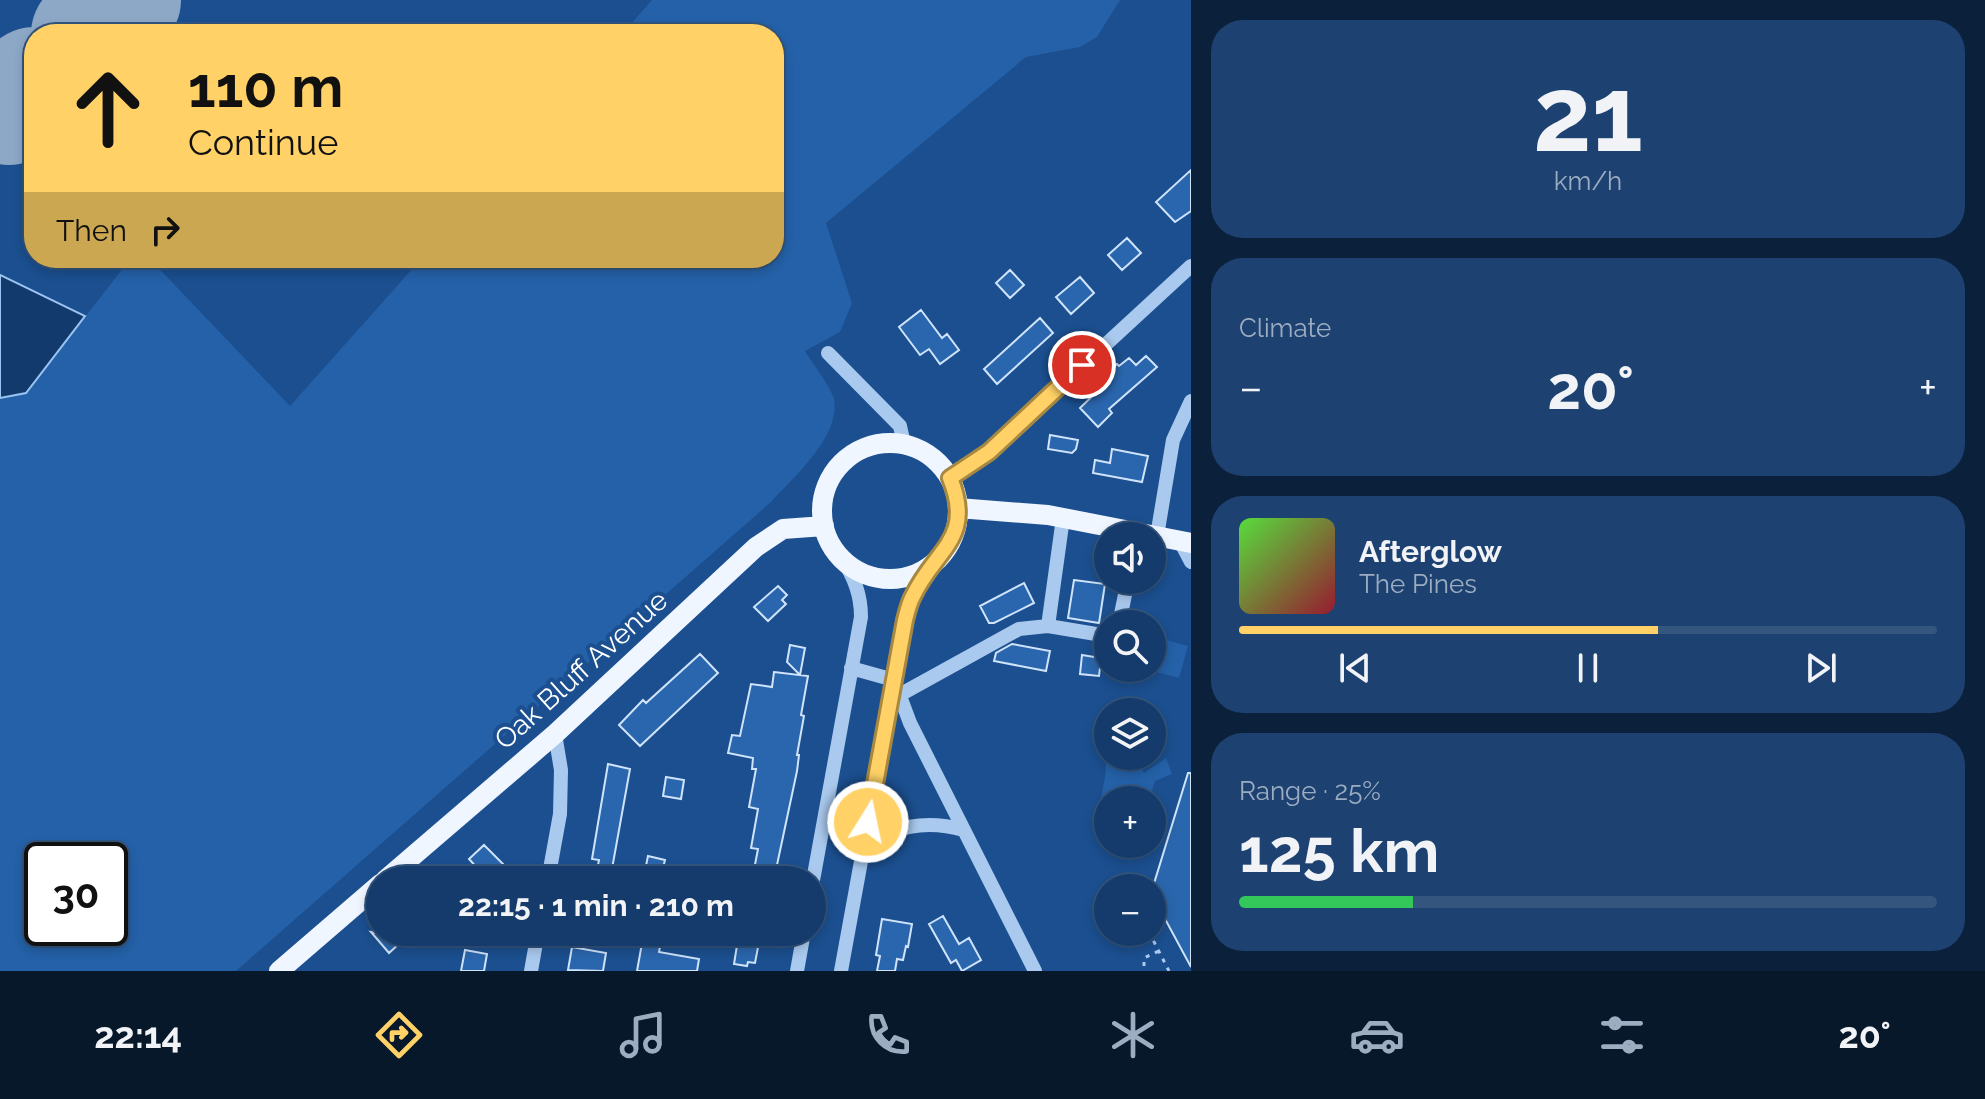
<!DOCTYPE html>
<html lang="en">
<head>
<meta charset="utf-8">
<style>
  body { margin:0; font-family:Raleway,sans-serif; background:#1d4271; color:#f1f3f6; height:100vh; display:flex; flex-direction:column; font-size:30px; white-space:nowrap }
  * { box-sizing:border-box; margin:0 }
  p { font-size:26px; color:#9dadc1 }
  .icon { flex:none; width:44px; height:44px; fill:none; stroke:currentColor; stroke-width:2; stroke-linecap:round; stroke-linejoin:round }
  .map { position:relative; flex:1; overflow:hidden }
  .sheet { display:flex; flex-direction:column; gap:20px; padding:20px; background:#0b203b; width:794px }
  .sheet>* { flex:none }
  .top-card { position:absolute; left:24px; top:24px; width:760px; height:244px; border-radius:32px; box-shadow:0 4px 12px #0003,0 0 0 2px #33557e; background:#ffd166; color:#111; overflow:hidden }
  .buttons { position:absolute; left:1094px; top:522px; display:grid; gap:16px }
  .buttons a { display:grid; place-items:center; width:72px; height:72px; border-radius:50%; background:#143b6b; box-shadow:0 4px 12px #0003,0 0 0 2px #33557e; font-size:40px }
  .speed { position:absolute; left:24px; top:842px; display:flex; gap:16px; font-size:40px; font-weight:700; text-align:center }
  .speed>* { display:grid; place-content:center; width:104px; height:104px; border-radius:50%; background:#143b6b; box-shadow:0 4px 12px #0003,0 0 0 2px #33557e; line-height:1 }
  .speed .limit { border:4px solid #111; border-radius:12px; background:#fff; color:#111 }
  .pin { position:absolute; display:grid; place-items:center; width:68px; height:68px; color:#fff; margin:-34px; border:4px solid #fff; border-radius:50%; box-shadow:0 2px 8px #0007 }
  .me { position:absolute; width:88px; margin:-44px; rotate:10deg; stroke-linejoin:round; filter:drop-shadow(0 0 6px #0008) }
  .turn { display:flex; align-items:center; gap:28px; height:168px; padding:0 32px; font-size:36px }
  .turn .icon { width:104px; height:104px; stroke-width:2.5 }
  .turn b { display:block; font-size:56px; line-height:68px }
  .then { display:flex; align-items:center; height:76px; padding:0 32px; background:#0003; gap:16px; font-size:30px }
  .big { font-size:60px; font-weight:700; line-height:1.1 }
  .sheet .card { flex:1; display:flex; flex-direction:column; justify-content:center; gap:12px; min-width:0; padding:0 28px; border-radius:32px; background:#1d4271 }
  .sheet .dial { align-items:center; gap:0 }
  .dial b { font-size:104px; line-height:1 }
  .song { display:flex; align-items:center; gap:24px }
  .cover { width:96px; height:96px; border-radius:12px; background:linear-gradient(135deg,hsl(110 70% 55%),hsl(350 70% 35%)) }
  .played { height:8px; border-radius:4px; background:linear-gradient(90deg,#ffd166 60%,#33557e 60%) }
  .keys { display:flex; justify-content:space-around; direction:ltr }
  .heat { display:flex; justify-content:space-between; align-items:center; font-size:44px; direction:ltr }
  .charge { height:12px; border-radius:6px; background:linear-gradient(90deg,#34c759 25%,#33557e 0) }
  .trip { position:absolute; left:366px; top:866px; width:460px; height:80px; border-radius:40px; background:#143b6b; box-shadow:0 4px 12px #0003,0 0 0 2px #33557e; font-weight:700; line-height:80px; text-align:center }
  .tab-bar { display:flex; height:128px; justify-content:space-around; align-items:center; background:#08182b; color:#9dadc1 }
  .tab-bar .icon { width:56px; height:56px }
  .tab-bar .active { color:#ffd166 }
  .tab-bar b { font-size:36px; color:#f1f3f6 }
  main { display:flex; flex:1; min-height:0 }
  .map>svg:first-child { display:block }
</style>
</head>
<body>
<main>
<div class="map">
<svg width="1191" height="971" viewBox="0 0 1191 971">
  <rect width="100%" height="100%" fill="#1b4f8f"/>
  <!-- green -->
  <path fill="#2461a8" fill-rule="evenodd" d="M652,0h468l-23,37 -17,10 -54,10 -200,166 26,80 -12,29 -35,19c7,12 26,36 29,48 7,37 -40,78 -63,103l-535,469h-236v-573l26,-5 105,-135h18l141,148 132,-148h352v-224h-152zM42,860h68v68h-68z
    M1152,636l36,10 -9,32 -38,-10h11z
    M1108,754v2h27l9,17 22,-15 6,16 -17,7 -6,19h-41v16l-7,-3c-2,-21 8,-37 4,-58z"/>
  <!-- water -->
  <path fill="#123a6d" stroke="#9cc4f0" stroke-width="2" d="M0,275l85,41 -59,77 -26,5z"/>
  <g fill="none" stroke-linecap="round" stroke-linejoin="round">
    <!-- runway -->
    <path stroke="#8da7c7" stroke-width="114" d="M88,34l36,-34
      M9,108l25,-24"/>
  </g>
  <!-- building -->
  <path fill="#2a66ad" stroke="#cfe3fa" stroke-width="2" d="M1191,170v41l-16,11 -19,-20z
    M1127,238l14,15 -19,17 -14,-15z
    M1010,270l14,15 -14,13 -14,-15z
    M1080,277l14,16 -23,21 -15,-17z
    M921,310l21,28 5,-4 12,16 -19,14 -11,-15 -9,6 -21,-28z
    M1040,318l13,15 -56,51 -13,-15z
    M1146,356l11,11 -48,42 3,4 -14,14 -18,-19 30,-29 -5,-4 12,-11 2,2 10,-8 7,7z
    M1050,435l28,5 -2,9 -4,4 -24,-4z
    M1112,449l36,7 -6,26 -49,-9 2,-13 15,3z
    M1074,580l31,4 -6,39 -31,-5z
    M1024,583l10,20 -40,20h-5l-9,-17z
    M778,586l9,9 -5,5 4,4 -18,17 -14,-14z
    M1012,644l38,7 -4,20 -52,-10 2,-8z
    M790,645l15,3 -5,27 -13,-13z
    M700,654l18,19 -78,73 -21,-21 24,-25 3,3z
    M1082,655l19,3 -2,18 -19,-2z
    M774,672l34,4 -7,39 3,1 -7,39h2l-2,16 -23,108 -22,1 6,-31 -7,-1 7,-39 -9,-2 7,-38h-4l1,-11 -25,-5 4,-18 8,1 11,-52 21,3z
    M608,764l22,5 -20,111h-15l4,-20 -7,-1z
    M1188,773h3v194l-34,-63 -5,2v-16z
    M666,777l18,3 -3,19 -18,-3z
    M484,845l20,20 -16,15 -19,-21z
    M648,856l17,4 -5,20h-17z
    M943,916l16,28 10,-6 12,22 -19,11 -6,-11 -5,3 -22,-39z
    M882,919l30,5 -4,23 -2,-1 -3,14 -6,-1 -2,12h-18l3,-15 -4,-1z
    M371,932l10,2 2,-2h29l-23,21z
    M644,932h19l-4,20 40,7 -2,12h-60z
    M739,933l21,4 -5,26 -7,-1 -1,4 -13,-2z
    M572,947l34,6 -3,18 -35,-1z
    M465,950l22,4 -3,17h-23z"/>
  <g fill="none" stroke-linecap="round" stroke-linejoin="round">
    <!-- path -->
    <path stroke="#a9c9ee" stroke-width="3" stroke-dasharray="4 6" stroke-linecap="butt" d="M1149,932l20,39
      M1144,966v-8l15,-7"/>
    <!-- minor -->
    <path stroke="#a9c9ee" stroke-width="14" d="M828,353l72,73 4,18
      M950,478l39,-26 202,-186
      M1157,536l16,-96 18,-39
      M1180,541l11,21
      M1119,624l9,-44
      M1048,626l15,-108
      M851,668l43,12 16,43 125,248
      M894,698l125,-69 29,-3 60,10
      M863,852c27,-28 65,-32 101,-22
      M548,880l12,-66 1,-44 -6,-36
      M812,886l49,-269c0,-23 -7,-39 -19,-59
      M531,971l7,-39
      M797,971l7,-39
      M841,971l64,-351 8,-25 25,-35"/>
    <!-- major -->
    <path stroke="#f0f6ff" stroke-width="20" d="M822 511a68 68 0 1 1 136 0a68 68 0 1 1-136 0Z
      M958,508l90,7 143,28
      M385,880l170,-146 201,-187 27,-18 41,-3
      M279,971l101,-87"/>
  </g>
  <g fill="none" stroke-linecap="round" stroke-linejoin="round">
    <defs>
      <path id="route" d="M868,822l37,-202c2,-8 4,-17 8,-24 22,-47 62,-57 37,-118l39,-26 93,-87"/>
    </defs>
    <!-- route casing -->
    <use href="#route" stroke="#a68842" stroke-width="20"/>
    <!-- route -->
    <use href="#route" stroke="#ffd166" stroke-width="14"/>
  </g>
  <g text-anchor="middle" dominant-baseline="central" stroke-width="8" stroke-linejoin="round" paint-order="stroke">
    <!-- street labels -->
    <g font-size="28" fill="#fff" stroke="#1b4f8f">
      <text transform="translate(581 670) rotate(-42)">Oak Bluff Avenue</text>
    </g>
  </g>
</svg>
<div class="buttons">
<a><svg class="icon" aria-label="sound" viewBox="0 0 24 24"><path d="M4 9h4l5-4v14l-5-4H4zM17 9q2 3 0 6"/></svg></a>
<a><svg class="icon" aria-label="search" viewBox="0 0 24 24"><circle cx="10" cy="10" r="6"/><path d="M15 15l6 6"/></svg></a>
<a><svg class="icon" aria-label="layers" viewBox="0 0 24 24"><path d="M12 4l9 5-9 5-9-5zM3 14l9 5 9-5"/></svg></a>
<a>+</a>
<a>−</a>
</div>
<div class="speed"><div class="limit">30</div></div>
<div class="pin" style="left:1082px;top:365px;background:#d93025"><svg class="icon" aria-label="arrive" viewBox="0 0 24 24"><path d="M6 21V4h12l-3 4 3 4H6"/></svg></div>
<svg class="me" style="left:868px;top:822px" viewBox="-20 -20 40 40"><circle r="17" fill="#ffd166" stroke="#fff" stroke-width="3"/><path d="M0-11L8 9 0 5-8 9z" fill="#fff"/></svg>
<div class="trip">22:15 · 1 min · 210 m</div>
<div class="top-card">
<div class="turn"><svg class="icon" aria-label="ahead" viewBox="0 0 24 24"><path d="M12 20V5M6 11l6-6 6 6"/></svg><div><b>110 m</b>Continue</div></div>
<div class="then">Then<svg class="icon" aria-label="right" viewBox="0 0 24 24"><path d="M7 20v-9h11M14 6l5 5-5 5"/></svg></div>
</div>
</div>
<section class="sheet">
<div class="card dial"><b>21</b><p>km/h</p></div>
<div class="card"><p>Climate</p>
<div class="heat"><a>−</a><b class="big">20°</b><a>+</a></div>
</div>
<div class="card">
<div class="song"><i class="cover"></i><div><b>Afterglow</b><p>The Pines</p></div></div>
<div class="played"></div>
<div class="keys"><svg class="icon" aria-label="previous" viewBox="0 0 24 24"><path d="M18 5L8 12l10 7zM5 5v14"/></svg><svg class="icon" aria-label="pause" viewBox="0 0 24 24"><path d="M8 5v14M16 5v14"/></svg><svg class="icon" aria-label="next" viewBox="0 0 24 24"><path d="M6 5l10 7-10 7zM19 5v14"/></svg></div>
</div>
<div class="card"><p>Range · 25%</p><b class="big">125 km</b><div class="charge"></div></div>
</section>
</main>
<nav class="tab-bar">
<b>22:14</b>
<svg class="icon active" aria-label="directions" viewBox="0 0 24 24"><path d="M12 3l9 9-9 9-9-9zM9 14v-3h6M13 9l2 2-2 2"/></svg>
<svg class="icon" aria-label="music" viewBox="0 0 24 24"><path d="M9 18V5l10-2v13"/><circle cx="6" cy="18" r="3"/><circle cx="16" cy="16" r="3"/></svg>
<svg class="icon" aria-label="phone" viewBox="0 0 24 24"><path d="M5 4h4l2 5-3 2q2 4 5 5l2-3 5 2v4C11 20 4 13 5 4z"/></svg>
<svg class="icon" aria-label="climate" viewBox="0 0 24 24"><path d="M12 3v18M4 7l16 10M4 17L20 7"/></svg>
<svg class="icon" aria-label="car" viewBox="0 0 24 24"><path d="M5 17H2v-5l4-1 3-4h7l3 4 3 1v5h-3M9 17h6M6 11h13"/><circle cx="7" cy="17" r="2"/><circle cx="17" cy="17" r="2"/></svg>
<svg class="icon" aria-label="filters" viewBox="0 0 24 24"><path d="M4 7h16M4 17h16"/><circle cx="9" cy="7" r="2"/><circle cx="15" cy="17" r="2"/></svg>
<b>20°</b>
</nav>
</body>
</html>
